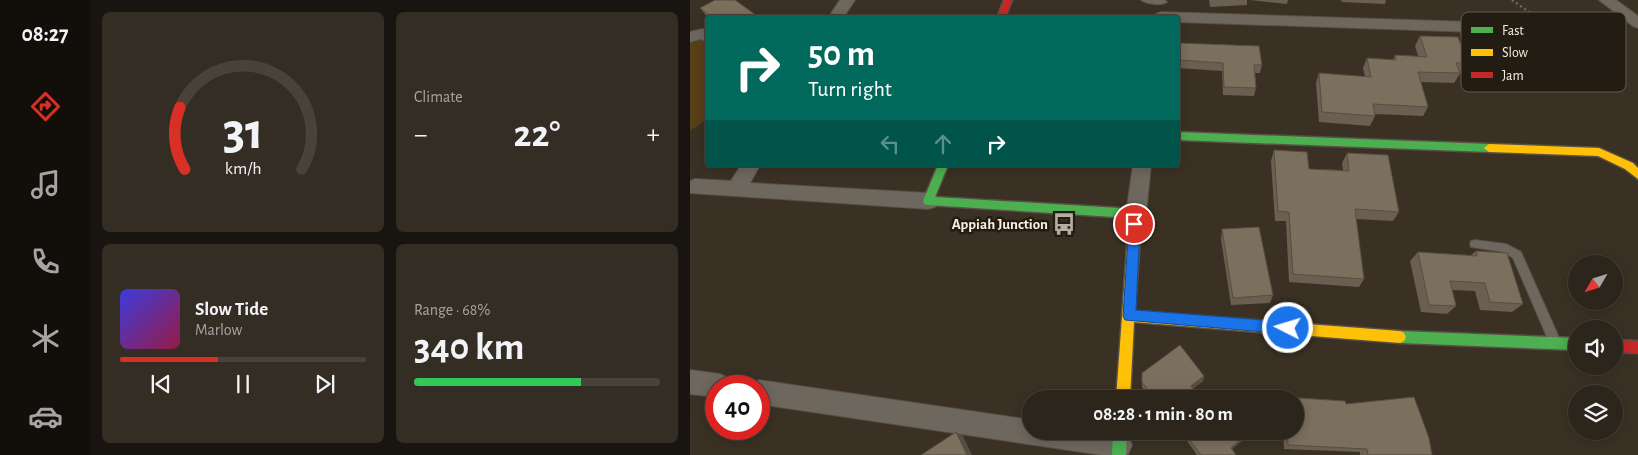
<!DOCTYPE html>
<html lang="en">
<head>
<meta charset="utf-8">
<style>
  body { margin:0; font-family:"Alegreya Sans",sans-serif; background:#342d24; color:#f1f3f6; height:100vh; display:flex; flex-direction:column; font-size:19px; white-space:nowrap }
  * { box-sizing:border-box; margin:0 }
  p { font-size:16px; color:#a6a5a3 }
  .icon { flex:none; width:28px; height:28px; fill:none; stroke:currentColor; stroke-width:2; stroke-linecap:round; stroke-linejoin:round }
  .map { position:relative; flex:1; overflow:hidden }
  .side { display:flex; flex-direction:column; gap:12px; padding:12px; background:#18140f; width:600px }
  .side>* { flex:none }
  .guide { position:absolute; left:15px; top:15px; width:475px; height:152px; border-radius:5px; box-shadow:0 2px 12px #0003,0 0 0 1px #48423a; background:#00695c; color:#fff; overflow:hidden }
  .needle { width:32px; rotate:231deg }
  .controls { position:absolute; left:878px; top:255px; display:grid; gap:10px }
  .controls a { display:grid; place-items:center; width:55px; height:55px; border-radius:50%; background:#2c251b; box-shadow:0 2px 12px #0003,0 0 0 1px #48423a; font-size:25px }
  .speed { position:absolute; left:15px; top:375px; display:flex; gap:10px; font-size:25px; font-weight:700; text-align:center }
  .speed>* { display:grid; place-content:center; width:65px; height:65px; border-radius:50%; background:#2c251b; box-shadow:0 2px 12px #0003,0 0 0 1px #48423a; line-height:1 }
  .speed .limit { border:8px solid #d22; background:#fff; color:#111 }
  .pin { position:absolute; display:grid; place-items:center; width:42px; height:42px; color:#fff; margin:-21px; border:2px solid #fff; border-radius:50%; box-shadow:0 1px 5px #0007 }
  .me { position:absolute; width:55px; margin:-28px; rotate:275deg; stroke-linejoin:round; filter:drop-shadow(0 0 4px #0008) }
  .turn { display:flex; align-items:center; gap:18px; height:105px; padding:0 20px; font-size:22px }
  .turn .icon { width:65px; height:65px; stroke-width:2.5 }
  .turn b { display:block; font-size:35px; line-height:42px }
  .lanes { display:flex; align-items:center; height:48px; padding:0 20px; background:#0003; justify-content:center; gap:25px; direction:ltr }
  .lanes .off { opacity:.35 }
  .big { font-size:38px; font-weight:700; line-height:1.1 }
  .side .tile { flex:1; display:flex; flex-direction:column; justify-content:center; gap:8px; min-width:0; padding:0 18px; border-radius:8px; background:#342d24 }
  .side .dial { align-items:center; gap:0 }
  .dial svg { height:130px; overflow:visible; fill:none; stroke:#48423a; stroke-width:7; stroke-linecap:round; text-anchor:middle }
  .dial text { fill:#f1f3f6; stroke:none }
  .song { display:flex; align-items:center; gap:15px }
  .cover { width:60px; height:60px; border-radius:8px; background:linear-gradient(135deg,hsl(240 70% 55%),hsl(340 70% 35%)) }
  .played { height:5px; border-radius:2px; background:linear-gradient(90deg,#d93025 40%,#48423a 40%) }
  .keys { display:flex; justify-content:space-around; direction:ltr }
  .heat { display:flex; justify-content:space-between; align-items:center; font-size:28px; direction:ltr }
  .charge { height:8px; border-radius:4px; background:linear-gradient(90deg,#34c759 68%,#48423a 0) }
  .side .tiles { flex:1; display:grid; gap:12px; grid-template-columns:repeat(2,1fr) }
  .trip { position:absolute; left:332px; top:390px; width:282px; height:50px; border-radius:25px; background:#2c251b; box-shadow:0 2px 12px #0003,0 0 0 1px #48423a; font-weight:700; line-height:50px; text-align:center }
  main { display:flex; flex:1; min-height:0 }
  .tabs { display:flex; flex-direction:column; width:90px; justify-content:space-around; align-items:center; background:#120f0b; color:#a6a5a3 }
  .tabs .icon { width:35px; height:35px }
  .tabs .on { color:#d93025 }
  .tabs b { font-size:22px; color:#f1f3f6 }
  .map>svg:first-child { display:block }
</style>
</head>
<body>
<main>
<nav class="tabs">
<b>08:27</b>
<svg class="icon on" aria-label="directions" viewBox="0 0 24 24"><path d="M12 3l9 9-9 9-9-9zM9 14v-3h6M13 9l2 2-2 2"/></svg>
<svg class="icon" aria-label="music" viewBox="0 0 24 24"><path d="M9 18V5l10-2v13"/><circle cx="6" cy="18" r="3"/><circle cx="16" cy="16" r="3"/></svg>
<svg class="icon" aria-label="phone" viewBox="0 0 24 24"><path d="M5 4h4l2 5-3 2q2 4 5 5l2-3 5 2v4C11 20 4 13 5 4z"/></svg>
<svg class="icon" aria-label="climate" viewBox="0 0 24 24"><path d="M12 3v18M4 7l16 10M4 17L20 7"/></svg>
<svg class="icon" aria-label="car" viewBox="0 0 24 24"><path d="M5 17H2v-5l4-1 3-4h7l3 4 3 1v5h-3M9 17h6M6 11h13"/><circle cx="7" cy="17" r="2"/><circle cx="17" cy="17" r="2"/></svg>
</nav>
<section class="side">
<div class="tiles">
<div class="tile dial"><svg viewBox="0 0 100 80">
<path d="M14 69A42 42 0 1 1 86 69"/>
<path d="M14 69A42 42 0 0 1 11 31" stroke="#d93025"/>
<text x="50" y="56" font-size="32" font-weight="700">31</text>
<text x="50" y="72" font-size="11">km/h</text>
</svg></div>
<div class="tile"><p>Climate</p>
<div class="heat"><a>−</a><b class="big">22°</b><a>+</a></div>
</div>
<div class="tile">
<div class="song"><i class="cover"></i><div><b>Slow Tide</b><p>Marlow</p></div></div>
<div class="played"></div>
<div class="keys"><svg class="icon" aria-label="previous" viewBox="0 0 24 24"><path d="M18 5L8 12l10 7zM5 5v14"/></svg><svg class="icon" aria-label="pause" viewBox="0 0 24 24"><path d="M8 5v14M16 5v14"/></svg><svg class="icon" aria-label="next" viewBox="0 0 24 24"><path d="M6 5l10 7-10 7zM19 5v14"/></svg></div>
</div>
<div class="tile"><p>Range · 68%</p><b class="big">340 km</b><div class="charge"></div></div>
</div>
</section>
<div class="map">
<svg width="948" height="455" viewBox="0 0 948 455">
  <rect width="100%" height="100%" fill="#3a3124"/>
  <!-- green -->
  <path fill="#573f17" d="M9,38l8,6v75l-17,12v-89z"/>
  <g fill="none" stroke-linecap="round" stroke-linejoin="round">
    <defs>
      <path id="lane" d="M451,0h23l3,2c-6,4 -20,2 -26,-2z
        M785,240l31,4 15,8 39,88 -2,4 -4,1 -4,-1 -37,-86 -9,-6 -33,-5 -1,-3 1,-3z"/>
      <path id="street" d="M150,0h15l-12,18h-15z
        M909,0h17l22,16v12l-5,-2z
        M471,12l375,12 5,1 3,4 -3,4 -5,1 -358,-12v-4h-24l2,-4z
        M12,29l6,1v12l-8,-3 -10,3v-10z
        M51,165h19l-10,18 178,10 7,2 3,6 -3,6 -7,2 -238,-16v-12l5,-2 36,2z
        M443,165h18l-5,49 -3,6 -7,2 -7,-2 -3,-6z
        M0,370l30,4 8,4 4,8h-16v11l-26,-3z
        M69,380l272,40v11l88,1 9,4 4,9 -4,9 -3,1h-23l-343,-51v-18h-10l2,-2z"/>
      <path id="fast" d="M488,132l311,12 5,4 -5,4 -311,-12z
        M248,165h10l-13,32 201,12 4,2c2,4 1,9 -1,13h-8l-1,-6 -202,-13 -4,-1 -1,-3z
        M710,331l176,7v12l-176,-7 -4,-2 -2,-4 2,-4z
        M423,431h14l-1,24h-14z"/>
      <path id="slow" d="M799,144l110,4 34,15 5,5v11l-13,-10 -27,-13 -109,-4 -5,-4z
        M445,216l4,2 2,3 -6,90 265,20 4,2 2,4 -2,4 -4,2 -266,-21 -4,77h-14l13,-178 2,-3z"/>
      <path id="jam" d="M314,0h8l-7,18h-8z
        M924,340l24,1v12l-24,-1z"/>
    </defs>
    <!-- lane casing -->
    <use href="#lane" stroke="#585045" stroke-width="2"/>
    <!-- street casing -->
    <use href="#street" stroke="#585045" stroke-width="2"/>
    <!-- fast casing -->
    <use href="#fast" stroke="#585045" stroke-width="3"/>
    <!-- slow casing -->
    <use href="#slow" stroke="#585045" stroke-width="3"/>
    <!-- jam casing -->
    <use href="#jam" stroke="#585045" stroke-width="3"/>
    <!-- path -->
    <path stroke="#706960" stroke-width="2.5" stroke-dasharray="2 3" stroke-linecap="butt" d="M822,0l20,14"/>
    <!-- lane -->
    <use href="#lane" fill="#6d675e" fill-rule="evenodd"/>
    <!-- street -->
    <use href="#street" fill="#6d675e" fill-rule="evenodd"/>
    <!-- fast -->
    <use href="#fast" fill="#4caf50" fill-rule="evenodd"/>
    <!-- slow -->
    <use href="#slow" fill="#ffc107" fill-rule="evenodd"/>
    <!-- jam -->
    <use href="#jam" fill="#c62828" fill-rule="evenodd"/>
  </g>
  <!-- wall -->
  <path fill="#6a5f50" d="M519,0h38v5l-37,2z
    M560,0h38l-1,4z
    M651,0h45l-1,4 -43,-2z
    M10,8l60,10h-52z
    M730,36l47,27 -13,20 -33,-1 7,25 -5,9 -49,-2 1,2 -5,10 -51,-4 -3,-39 3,-10 46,4 -2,-9 4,-10 26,2 2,-5 23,1 -3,-10z
    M488,43l84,22 -2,8h-5l1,15 -2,8 -31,-1 -1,-24 -44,-3z
    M584,150l35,19 34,1 -1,-7 5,-10 52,59 -6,9 -37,-2 8,60 -5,8 -70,-5 -3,-61h-11l-4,-60z
    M532,229l51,66 -3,8 -39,2 -10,-66z
    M786,251l47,53 -11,8 -32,-2 -5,-19 -23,-1 4,16 -9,8 -26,-2 -11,-51 8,-9 53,3z
    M514,376l-1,5 -10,8 7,10h-49l-9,-12v-5z
    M595,397l61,7 86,51h-72v-3l-76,-3 -1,-18h13v-32h-12z
    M490,431h69l-1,5 -16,13 4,6h-39z"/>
  <!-- shaded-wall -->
  <path fill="#564e41" d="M514,376l-1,5 -13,10 1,-5z
    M266,432l7,4 9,19h-5z
    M560,432l-2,4 -19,16 2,-4z"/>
  <!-- building -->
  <path fill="#7b6f5d" stroke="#564e41" d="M25,0h20l25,18h-47l-13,-10z
    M730,36l38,1 9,26h-11l4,10 -42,-1 10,35 -55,-3 2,12 -53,-4 -3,-39 52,4 -4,-19 29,2 -1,-5 32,2z
    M488,43l81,3 3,19h-8l2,23 -32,-1 -1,-24 -45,-3z
    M584,150l33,2 2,17 40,2 -2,-18 41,2 11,57 -44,-3 9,70 -71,-5 -4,-62 -11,-1z
    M569,227l14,68 -40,3 -11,-69z
    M786,251l31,2 16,51 -33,-2 -5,-19 -35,-2 6,25 -27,-1 -11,-53 59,4z
    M490,345l24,31 -13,10 9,13h-46l-12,-17v-9z
    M595,397l60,4 1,3 68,-7 15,41 3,17h-64l-1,-6 -79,-4 -1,-14h9v-32h-11z
    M493,431h66l1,1 -19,16 5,7h-35z
    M266,432l11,23h-46z"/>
  <!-- route -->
  <path fill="#1a73e8" stroke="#114b97" d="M444,219l4,2 2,3 -4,86 152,12 4,2 2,4 -2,5 -4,1 -163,-14 -2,-4 6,-92 1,-3z"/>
  <!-- icons -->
  <defs>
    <symbol id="bus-bare" viewBox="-9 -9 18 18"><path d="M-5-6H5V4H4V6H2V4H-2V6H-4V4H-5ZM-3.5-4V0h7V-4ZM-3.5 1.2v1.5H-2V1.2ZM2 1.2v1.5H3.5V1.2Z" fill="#b6ac9f" stroke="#231c12" stroke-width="2.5" paint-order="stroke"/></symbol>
  </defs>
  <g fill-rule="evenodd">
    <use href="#bus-bare" x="358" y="208" width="32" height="32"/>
  </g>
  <g text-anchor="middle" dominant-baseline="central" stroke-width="5" stroke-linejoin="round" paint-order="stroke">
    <!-- poi labels -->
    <g font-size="15" font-weight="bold" fill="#f9efe1" stroke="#231c12" text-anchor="end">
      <text x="358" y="224">Appiah Junction</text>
    </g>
  </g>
  <!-- legend -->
  <rect x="771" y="12" width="165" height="80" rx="8" fill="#231c12" stroke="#635b50" stroke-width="1"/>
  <rect x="781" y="27" width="22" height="6" fill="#4caf50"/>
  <rect x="781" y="49" width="22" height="7" fill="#ffc107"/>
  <rect x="781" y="72" width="22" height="6" fill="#c62828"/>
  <g font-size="14" fill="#f9efe1">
    <text x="812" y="35">Fast</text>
    <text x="812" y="57">Slow</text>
    <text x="812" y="80">Jam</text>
  </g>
</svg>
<div class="controls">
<a><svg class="needle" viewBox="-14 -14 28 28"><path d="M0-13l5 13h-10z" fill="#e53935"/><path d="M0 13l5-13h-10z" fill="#a6a5a3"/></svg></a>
<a><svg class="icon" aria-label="sound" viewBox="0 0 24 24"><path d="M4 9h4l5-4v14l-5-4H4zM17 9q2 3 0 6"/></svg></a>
<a><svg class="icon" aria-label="layers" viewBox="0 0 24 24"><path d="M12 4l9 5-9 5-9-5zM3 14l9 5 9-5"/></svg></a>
</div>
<div class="speed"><div class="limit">40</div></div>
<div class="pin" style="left:444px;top:224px;background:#d93025"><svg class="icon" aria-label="arrive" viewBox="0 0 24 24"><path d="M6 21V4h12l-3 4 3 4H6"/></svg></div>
<svg class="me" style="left:598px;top:328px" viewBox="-20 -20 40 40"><circle r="17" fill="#1a73e8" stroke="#fff" stroke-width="3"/><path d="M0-11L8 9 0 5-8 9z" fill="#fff"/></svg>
<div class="trip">08:28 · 1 min · 80 m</div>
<div class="guide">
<div class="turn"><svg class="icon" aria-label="right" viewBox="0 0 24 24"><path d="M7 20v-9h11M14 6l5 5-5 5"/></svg><div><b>50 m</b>Turn right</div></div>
<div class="lanes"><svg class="icon off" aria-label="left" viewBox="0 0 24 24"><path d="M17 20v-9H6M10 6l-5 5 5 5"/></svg><svg class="icon off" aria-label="ahead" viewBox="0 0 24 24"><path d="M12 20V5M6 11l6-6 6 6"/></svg><svg class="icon" aria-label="right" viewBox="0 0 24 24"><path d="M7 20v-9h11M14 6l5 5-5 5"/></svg></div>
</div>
</div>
</main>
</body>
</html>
